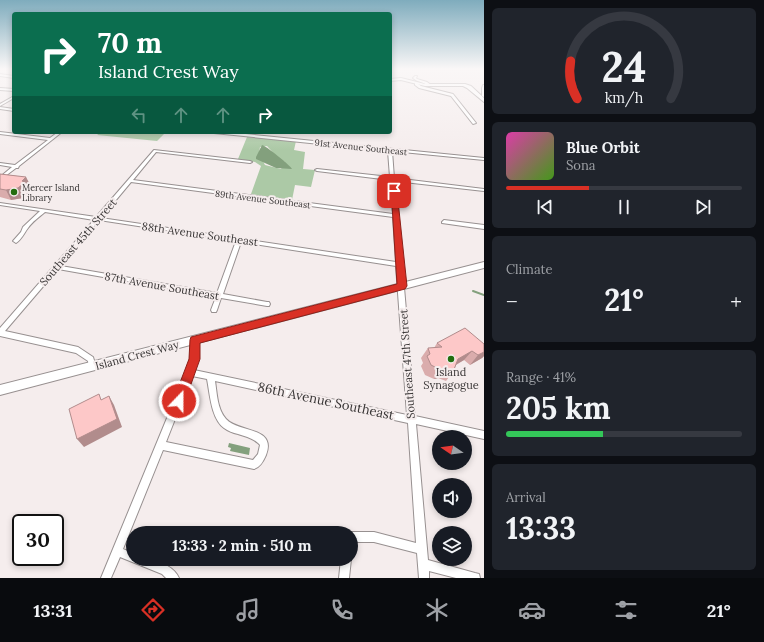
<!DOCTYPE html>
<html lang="en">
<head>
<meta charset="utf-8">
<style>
  body { margin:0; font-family:Lora,serif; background:#20242c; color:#f1f3f6; height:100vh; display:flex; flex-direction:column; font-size:15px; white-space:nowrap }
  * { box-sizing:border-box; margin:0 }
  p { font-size:13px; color:#9ea1a6 }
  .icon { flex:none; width:22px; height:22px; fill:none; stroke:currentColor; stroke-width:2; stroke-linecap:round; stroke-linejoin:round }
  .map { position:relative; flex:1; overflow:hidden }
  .details { display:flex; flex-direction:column; gap:8px; padding:8px; background:#0d0f14; width:280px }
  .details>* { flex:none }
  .top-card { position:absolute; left:12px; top:12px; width:380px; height:122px; border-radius:4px; box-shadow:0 2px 6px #0003; background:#0b6e4f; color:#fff; overflow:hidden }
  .needle { width:26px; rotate:283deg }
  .tools { position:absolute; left:432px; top:430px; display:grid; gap:8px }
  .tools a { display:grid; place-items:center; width:40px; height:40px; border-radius:50%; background:#171b24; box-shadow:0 2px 6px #0003; font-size:20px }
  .speed { position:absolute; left:12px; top:514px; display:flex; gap:8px; font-size:20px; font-weight:700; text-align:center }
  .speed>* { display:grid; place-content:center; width:52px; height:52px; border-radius:50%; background:#171b24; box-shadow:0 2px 6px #0003; line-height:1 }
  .speed .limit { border:2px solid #111; border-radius:6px; background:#fff; color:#111 }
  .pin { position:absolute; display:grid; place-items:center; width:34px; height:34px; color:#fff; margin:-17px; border-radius:8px; box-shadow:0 2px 6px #0006 }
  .me { position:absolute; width:44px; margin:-22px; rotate:22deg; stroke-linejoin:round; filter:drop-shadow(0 0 3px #0008) }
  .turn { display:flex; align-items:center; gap:14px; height:84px; padding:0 20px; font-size:18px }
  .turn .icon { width:52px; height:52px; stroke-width:2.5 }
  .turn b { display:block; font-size:28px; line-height:34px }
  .lanes { display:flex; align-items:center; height:38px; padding:0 20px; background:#0003; justify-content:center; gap:20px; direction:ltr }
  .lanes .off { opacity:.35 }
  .big { font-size:30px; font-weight:700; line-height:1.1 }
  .details .tile { flex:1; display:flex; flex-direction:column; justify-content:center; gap:6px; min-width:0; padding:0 14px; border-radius:6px; background:#20242c }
  .details .dial { align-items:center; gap:0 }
  .dial svg { height:104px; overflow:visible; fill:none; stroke:#363941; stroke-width:7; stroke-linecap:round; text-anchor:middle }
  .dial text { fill:#f1f3f6; stroke:none }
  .song { display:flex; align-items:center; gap:12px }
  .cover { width:48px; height:48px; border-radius:6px; background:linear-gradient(135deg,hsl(320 70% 55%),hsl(100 70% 35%)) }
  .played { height:4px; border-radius:2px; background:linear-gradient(90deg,#d93025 35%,#363941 35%) }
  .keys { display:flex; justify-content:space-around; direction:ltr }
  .heat { display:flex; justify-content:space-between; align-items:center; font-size:22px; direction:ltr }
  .charge { height:6px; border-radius:3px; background:linear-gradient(90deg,#34c759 41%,#363941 0) }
  .trip { position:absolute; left:126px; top:526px; width:232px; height:40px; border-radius:20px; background:#171b24; box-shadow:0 2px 6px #0003; font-weight:700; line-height:40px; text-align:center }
  .dock { display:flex; height:64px; justify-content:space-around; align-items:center; background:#090b0e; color:#9ea1a6 }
  .dock .icon { width:28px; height:28px }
  .dock .selected { color:#d93025 }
  .dock b { font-size:18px; color:#f1f3f6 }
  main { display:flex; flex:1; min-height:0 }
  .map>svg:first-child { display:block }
</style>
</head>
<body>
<main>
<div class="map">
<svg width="484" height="578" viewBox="0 0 484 578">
  <rect width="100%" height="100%" fill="#f5eded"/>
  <!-- green -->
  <path fill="#acc9a6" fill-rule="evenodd" d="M101,132h65l-9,9 -60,-6z
    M247,137l49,4 -2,9 11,2 -2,17 12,1 -4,17 -16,-2 -3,15 -41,-6 10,-28 -6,-4 -17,-3zM267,146l12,13 6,3 -4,7 -16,-4 -6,-12 1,-6z"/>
  <!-- water -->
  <path fill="#83a07d" d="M262,145c3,0 29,21 30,24l-16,-1 -20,-9v-2z
    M229,443l21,5 -1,7 -19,-4 1,-3 -3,-1z"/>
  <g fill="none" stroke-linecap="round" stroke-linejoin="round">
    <!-- stream -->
    <path stroke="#83a07d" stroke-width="2" d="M473,291l11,4"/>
    <defs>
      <path id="street" d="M0,74l14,2v2l-14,-2z
        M415,76h2l-1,2 1,1 10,3 4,3 -2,1c-5,-4 -12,-4 -16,-8z
        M415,83h2l4,3 32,8 23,29 -3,1 -22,-28 -32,-8 -4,-3z
        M483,85h1v12l-2,-1v-8z
        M0,88l14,1v2l-14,-1z
        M14,96v2l-14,8v-2z
        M0,107l14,2v2l-14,-2z
        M0,132l50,6 8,-6h4l-43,34 -1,2h-2l-16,12v-3l12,-10 -12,-2v-2l15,2 33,-25 -48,-6z
        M212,132h13l259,26v2l-92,-9 2,27 90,11v2l-89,-10 3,35v1l17,199 69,15v8l-68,-15 12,136 47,13 4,1 1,4h-24l-27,-7v7h-10l-2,-25 -43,-11h-23v-9h-2l2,-1h23l42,11 -8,-120 -193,-42c2,12 2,28 11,38 12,14 51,7 40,36 -3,7 -6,12 -12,14l-91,-19 -40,99 10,4v6c5,0 11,-1 17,0 10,2 25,9 29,19h-13l-4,-4 -42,-17 -9,21h-10l85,-206 4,-13 2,-19 1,-2 2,-1 2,1 1,2v19l-4,11 213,45 -11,-149 -155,-24 -18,52 44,8h2l1,2 -1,2h-2l-46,-8 -4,12 -1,2h-4l-1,-2 5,-13 -158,-28 -53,62 73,16 15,10 3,10 -1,2 -3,1 -3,-1 -1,-8 -12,-8 -76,-17v-8l94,-108 -49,-8c-6,5 -13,10 -17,16 -4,5 -6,11 -12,15l-3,-2 8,-9 2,-5 17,-16 -40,-6v-2l96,14 58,-67 96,11 2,1 -2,1 -94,-11 -23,28 260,34 -3,-34 -73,-9 -2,-1 2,-1 73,8 -2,-26 -174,-18zM131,182l262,35 3,45 -295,-44zM99,220l137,21 -19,52 -156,-27zM192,376l15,3c3,15 4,39 17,49 4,3 9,5 14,6 8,3 16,4 22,11l-2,9 -5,6 -87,-18z
        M444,220l40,5v4l-42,-6v-1z
        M341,559h10l-2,19h-10z"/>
      <path id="secondary" d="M401,78l24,6h40l6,2 13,12v4l-17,-14 -4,-2h-38l-24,-6 -11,1v-2z
        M484,262v6l-484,127v-10z"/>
    </defs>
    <!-- street casing -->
    <use href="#street" stroke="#979090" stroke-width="2"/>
    <!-- secondary casing -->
    <use href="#secondary" stroke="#979090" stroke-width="2"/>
    <!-- street -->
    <use href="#street" fill="#fff" fill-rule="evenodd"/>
    <!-- secondary -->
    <use href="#secondary" fill="#fff" fill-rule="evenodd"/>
  </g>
  <!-- wall -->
  <path fill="#daacac" d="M0,174l26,3 5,10 -2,2 1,2 -7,7 -12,2 -11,-3z
    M437,343l47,1v12l-2,2 -12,7 -6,-5 -8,5 -3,7 -7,9 -8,-3 -4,1 -9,-4 -4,-9 2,-3 -2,-5 7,-10h6z"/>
  <!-- shaded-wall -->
  <path fill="#b18c8c" d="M26,177l5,10 -2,2 1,2 -7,7 -12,2 -5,-10 16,-9z
    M472,351l-8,9 -14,8 8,-9z
    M484,352v4l-2,2 -12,7 8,-10z
    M445,368l-7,10 -4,1 7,-9z
    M109,396l5,9 8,22 -38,20 -7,-8z"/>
  <!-- building -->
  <path fill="#fdc8c8" stroke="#b18c8c" d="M0,174l26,3 -4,4 3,1 -7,6 -12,2 -6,-1z
    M465,328l19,16v8l-6,3 -6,-4 -14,8 -5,13 -8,-4 -4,2 -10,-5 -4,-9 3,-2 -2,-6 14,-1 -5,-4z
    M99,394l2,6 8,-4 8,23 -40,20 -8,-30z"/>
  <!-- sky -->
  <linearGradient id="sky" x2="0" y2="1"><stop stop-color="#7facbd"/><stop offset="0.46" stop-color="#faf7f7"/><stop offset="1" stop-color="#faf7f7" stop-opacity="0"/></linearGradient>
  <rect width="484" height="150" fill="url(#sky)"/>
  <!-- route -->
  <path fill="#d93025" stroke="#8d1f18" d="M391,189l6,2 10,95 -2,3 -205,54v16l-15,42 -2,4 -4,2 -4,-2 -2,-4 16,-42 1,-19 1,-3 206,-53z"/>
  <!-- markers -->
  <g fill="#226d0e" stroke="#f5eded" stroke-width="1.5">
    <circle cx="14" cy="192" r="4"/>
    <circle cx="451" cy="359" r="4"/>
  </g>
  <g text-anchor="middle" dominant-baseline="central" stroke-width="4" stroke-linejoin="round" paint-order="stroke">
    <!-- far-street labels -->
    <g font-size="9" fill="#393636" stroke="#f5eded">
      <text transform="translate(361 147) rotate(6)">91st Avenue Southeast</text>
      <text transform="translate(263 199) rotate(7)">89th Avenue Southeast</text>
    </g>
    <!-- far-poi labels -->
    <g font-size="9" fill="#393636" stroke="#f5eded" text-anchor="start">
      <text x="22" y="187">Mercer Island<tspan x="22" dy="10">Library</tspan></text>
    </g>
    <!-- street labels -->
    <g font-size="11" fill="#393636" stroke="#f5eded">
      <text transform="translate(200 234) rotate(8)">88th Avenue Southeast</text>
      <text transform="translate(78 242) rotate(-49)">Southeast 45th Street</text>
      <text transform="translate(162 286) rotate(10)">87th Avenue Southeast</text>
      <text transform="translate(137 355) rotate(-15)">Island Crest Way</text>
      <text transform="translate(407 364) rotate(-94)">Southeast 47th Street</text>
    </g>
    <!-- poi labels -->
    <g font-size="11" fill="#393636" stroke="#f5eded">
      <text x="451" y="372">Island<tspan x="451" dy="13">Synagogue</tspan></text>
    </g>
    <!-- near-street labels -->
    <g font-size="13" fill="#393636" stroke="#f5eded">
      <text transform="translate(326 401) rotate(12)">86th Avenue Southeast</text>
    </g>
  </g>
</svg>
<div class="tools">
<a><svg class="needle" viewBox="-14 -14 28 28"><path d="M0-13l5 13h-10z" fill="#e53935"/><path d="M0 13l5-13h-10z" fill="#9ea1a6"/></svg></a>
<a><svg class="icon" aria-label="sound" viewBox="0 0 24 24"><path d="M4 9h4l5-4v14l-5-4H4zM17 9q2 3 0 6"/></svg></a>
<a><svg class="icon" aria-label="layers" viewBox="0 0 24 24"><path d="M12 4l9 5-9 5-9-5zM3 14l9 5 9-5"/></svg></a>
</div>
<div class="speed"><div class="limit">30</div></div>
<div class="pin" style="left:394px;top:191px;background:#d93025"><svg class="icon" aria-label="arrive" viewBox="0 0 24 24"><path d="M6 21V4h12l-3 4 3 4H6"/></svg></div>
<svg class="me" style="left:179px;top:401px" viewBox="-20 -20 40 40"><circle r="17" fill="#d93025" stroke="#fff" stroke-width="3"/><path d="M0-11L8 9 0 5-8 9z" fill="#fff"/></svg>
<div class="trip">13:33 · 2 min · 510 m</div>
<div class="top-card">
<div class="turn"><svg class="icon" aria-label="right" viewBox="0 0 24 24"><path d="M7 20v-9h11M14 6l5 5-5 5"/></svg><div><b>70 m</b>Island Crest Way</div></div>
<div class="lanes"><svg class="icon off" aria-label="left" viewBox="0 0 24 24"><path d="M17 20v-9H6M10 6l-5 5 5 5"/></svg><svg class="icon off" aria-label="ahead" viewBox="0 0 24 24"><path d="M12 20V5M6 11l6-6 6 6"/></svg><svg class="icon off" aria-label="ahead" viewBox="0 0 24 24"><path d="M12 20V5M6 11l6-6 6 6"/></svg><svg class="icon" aria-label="right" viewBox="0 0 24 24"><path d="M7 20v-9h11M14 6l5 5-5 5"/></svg></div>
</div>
</div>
<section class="details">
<div class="tile dial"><svg viewBox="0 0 100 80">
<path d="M14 69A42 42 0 1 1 86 69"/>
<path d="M14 69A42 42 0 0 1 9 40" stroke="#d93025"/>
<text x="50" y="56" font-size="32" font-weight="700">24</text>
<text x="50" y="72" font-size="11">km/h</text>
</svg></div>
<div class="tile">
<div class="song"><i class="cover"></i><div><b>Blue Orbit</b><p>Sona</p></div></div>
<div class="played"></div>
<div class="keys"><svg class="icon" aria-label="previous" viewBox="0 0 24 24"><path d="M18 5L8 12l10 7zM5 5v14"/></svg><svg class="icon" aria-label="pause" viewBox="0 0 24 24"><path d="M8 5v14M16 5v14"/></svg><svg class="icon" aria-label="next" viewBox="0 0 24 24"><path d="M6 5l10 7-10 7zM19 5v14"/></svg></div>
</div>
<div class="tile"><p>Climate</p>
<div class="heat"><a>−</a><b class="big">21°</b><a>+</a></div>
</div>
<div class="tile"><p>Range · 41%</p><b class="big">205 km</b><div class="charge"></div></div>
<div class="tile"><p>Arrival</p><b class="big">13:33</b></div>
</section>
</main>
<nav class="dock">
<b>13:31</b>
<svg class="icon selected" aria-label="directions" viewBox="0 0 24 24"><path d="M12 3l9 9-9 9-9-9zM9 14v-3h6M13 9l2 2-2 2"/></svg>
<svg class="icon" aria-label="music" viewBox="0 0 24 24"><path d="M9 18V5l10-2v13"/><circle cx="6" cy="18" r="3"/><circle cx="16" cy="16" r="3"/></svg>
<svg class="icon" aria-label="phone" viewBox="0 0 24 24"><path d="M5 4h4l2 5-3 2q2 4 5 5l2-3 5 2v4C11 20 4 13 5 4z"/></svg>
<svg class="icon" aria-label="climate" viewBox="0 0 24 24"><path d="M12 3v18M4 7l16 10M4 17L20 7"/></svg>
<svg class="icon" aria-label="car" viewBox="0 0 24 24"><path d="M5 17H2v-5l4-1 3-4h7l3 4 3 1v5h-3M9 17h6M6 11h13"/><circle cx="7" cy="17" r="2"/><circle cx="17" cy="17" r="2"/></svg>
<svg class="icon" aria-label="filters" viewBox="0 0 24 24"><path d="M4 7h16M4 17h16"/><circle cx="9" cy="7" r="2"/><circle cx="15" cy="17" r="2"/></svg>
<b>21°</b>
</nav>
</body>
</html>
